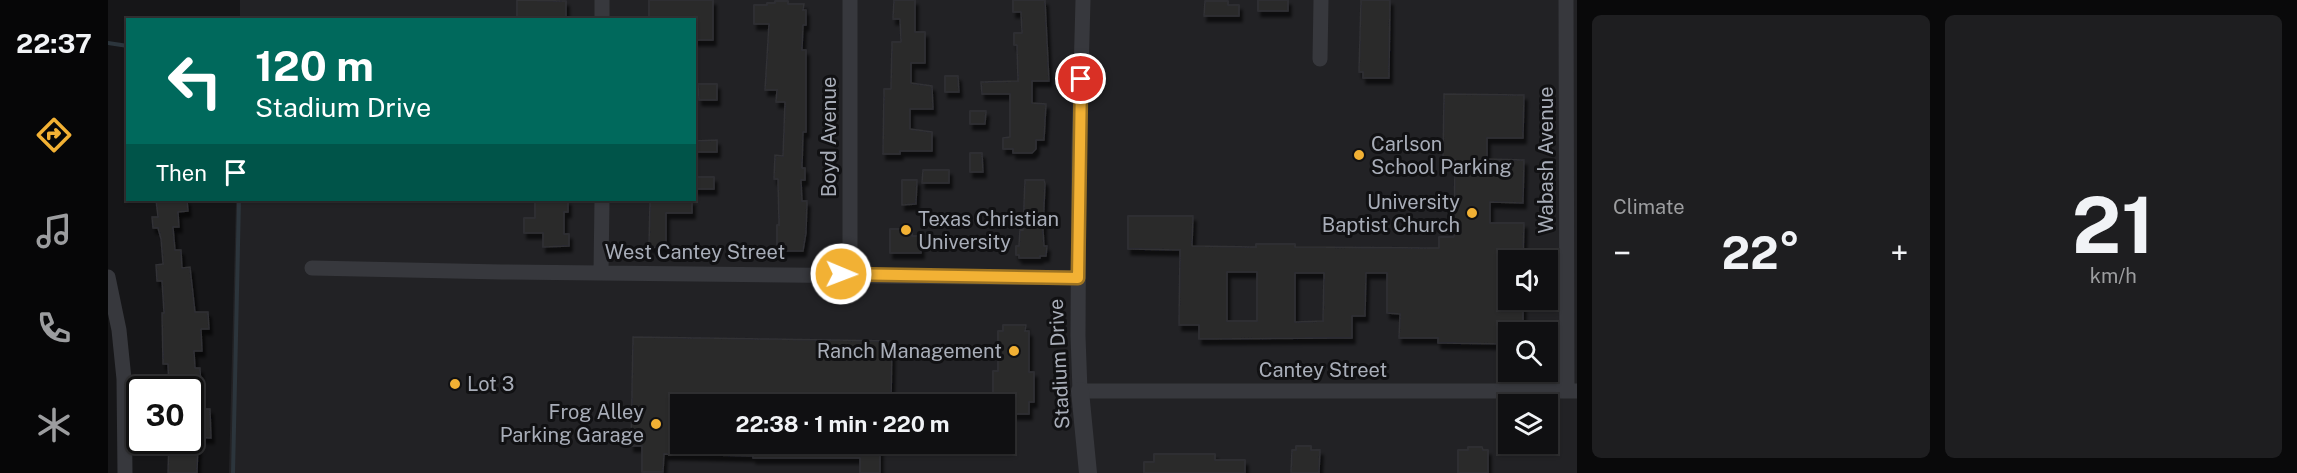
<!DOCTYPE html>
<html lang="en">
<head>
<meta charset="utf-8">
<style>
  body { margin:0; font-family:"Public Sans",sans-serif; background:#1e1e20; color:#f1f3f6; height:100vh; display:flex; flex-direction:column; font-size:22px; white-space:nowrap }
  * { box-sizing:border-box; margin:0 }
  p { font-size:20px; color:#9c9d9f }
  .icon { flex:none; width:33px; height:33px; fill:none; stroke:currentColor; stroke-width:2; stroke-linecap:round; stroke-linejoin:round }
  .map { position:relative; flex:1; overflow:hidden }
  .drawer { display:flex; flex-direction:column; gap:15px; padding:15px; background:#09090a; width:720px }
  .drawer>* { flex:none }
  .top-card { position:absolute; left:18px; top:18px; width:570px; height:183px; border-radius:0px; box-shadow:0 2px 4px #0004,0 0 0 2px #303032; background:#00695c; color:#fff; overflow:hidden }
  .fabs { position:absolute; left:1390px; top:250px; display:grid; gap:12px }
  .fabs a { display:grid; place-items:center; width:60px; height:60px; border-radius:0px; background:#101012; box-shadow:0 2px 4px #0004,0 0 0 2px #303032; font-size:30px }
  .speed { position:absolute; left:18px; top:376px; display:flex; gap:12px; font-size:30px; font-weight:700; text-align:center }
  .speed>* { display:grid; place-content:center; width:78px; height:78px; border-radius:50%; background:#101012; box-shadow:0 2px 4px #0004,0 0 0 2px #303032; line-height:1 }
  .speed .limit { border:3px solid #111; border-radius:9px; background:#fff; color:#111 }
  .pin { position:absolute; display:grid; place-items:center; width:51px; height:51px; color:#fff; margin:-26px; border:3px solid #fff; border-radius:50%; box-shadow:0 2px 6px #0007 }
  .me { position:absolute; width:66px; margin:-33px; rotate:91deg; stroke-linejoin:round; filter:drop-shadow(0 0 4px #0008) }
  .turn { display:flex; align-items:center; gap:21px; height:126px; padding:0 30px; font-size:27px }
  .turn .icon { width:78px; height:78px; stroke-width:2.5 }
  .turn b { display:block; font-size:42px; line-height:51px }
  .then { display:flex; align-items:center; height:57px; padding:0 30px; background:#0003; gap:12px; font-size:22px }
  .big { font-size:45px; font-weight:700; line-height:1.1 }
  .drawer .tile { flex:1; display:flex; flex-direction:column; justify-content:center; gap:9px; min-width:0; padding:0 21px; border-radius:9px; background:#1e1e20 }
  .drawer .dial { align-items:center; gap:0 }
  .dial b { font-size:78px; line-height:1 }
  .heat { display:flex; justify-content:space-between; align-items:center; font-size:33px; direction:ltr }
  .drawer .tiles { flex:1; display:grid; gap:15px; grid-template-columns:repeat(2,1fr) }
  .trip { position:absolute; left:562px; top:394px; width:345px; height:60px; border-radius:0px; background:#101012; box-shadow:0 2px 4px #0004,0 0 0 2px #303032; font-weight:700; line-height:60px; text-align:center }
  main { display:flex; flex:1; min-height:0 }
  .dock { display:flex; flex-direction:column; width:108px; justify-content:space-around; align-items:center; background:#060607; color:#9c9d9f }
  .dock .icon { width:42px; height:42px }
  .dock .active { color:#f2b134 }
  .dock b { font-size:27px; color:#f1f3f6 }
  .map>svg:first-child { display:block }
</style>
</head>
<body>
<main>
<nav class="dock">
<b>22:37</b>
<svg class="icon active" aria-label="directions" viewBox="0 0 24 24"><path d="M12 3l9 9-9 9-9-9zM9 14v-3h6M13 9l2 2-2 2"/></svg>
<svg class="icon" aria-label="music" viewBox="0 0 24 24"><path d="M9 18V5l10-2v13"/><circle cx="6" cy="18" r="3"/><circle cx="16" cy="16" r="3"/></svg>
<svg class="icon" aria-label="phone" viewBox="0 0 24 24"><path d="M5 4h4l2 5-3 2q2 4 5 5l2-3 5 2v4C11 20 4 13 5 4z"/></svg>
<svg class="icon" aria-label="climate" viewBox="0 0 24 24"><path d="M12 3v18M4 7l16 10M4 17L20 7"/></svg>
</nav>
<div class="map">
<svg width="1469" height="473" viewBox="0 0 1469 473">
  <defs>
    <filter id="shadow"><feDropShadow dx="3" dy="5.5" stdDeviation="1.5" flood-color="#0009"/></filter>
  </defs>
  <rect width="100%" height="100%" fill="#161618"/>
  <!-- built -->
  <path fill="#222225" fill-rule="evenodd" d="M132,0h1337v473h-1348l7,-273h458v-180h-454zM1401,261h39v39h-39zM1401,333h39v39h-39zM573,405h324v39h-324zM1401,405h39v39h-39z"/>
  <g fill="none" stroke-linecap="round" stroke-linejoin="round">
    <!-- stream -->
    <path stroke="#2c353c" stroke-width="4" d="M0,43l20,3
      M125,473l6,-273"/>
  </g>
  <!-- building -->
  <path fill="#29292c" stroke="#303034" stroke-width="1.5" fill-rule="evenodd" filter="url(#shadow)" d="M409,0l49,1v18l-49,1z
    M541,0h64v40h-19v-20l-45,-1z
    M786,0h21v32h10v31h-14v20l21,3 1,23h-23v20l22,3v19h-32v3h-17l1,-65h7l1,-47h9l-1,-23h-7z
    M905,0h32l4,81h-17v22l14,1 -2,36h-8v9l-4,4h-19v-4h-10v-11l7,-1v-43h-28l-1,-12 37,-1 -1,-36h-3v-12h8l-1,-21h-8z
    M1150,0h30v11h-30z
    M1253,0h29l-1,78h-26v-6h-4z
    M667,1h13v3h16l-1,6h3v15h-3l-1,25h4v82h-3l-1,36h3v12h-4l1,21h5l-1,32 -3,18h-26v-26h2l-1,-46h-4l1,-24 8,1 2,-54h-9l1,-12h-12l4,-66h-15v-19h13v-2h8z
    M1097,1h23v4h11v11h-35z
    M837,76h13l1,16h-14z
    M590,84h19v16h-18z
    M1336,94l80,1 -1,43h-36v21l37,1 -1,43 -33,-1v21h34l-1,38h-14v39h14v33h-14v11l-71,-1v-5h-39l1,-24 -13,-1v-40h-21l-1,43h-13v22l-153,1v-14h-20l1,-75 -52,-1v-33h65l-1,30 64,1v-3h39v3l144,1v-11h15l1,-77h-12zM1119,272h30v49h-30zM1187,273h29l-1,48 -28,1z
    M862,111h16l-1,13h-15z
    M609,140v12h-21l-1,-11z
    M862,153h12l1,19h-13z
    M815,170h26v13h-27z
    M586,177h20v12h-20z
    M794,180h15l-1,24 -14,1z
    M917,180h19l1,4 -2,46 1,16h3l-1,10h-6v2h-21v-3h-3v-9h3l1,-17 3,1z
    M48,200h31l1,11 -10,1 1,15h-6l2,23h6l1,18 8,-1 5,45h13l1,17h-8l1,22h-8l1,17h5l2,41h8l1,29 -21,-1v-47h-21l-1,-26h-5l-1,-51h2l-2,-32h-5l-1,-16 7,-1 -2,-25 -3,-11h-5l-1,-11h6z
    M427,200h33v12h-4v22h5v12l-26,1v-14h-19v-15h11z
    M542,200h42v13h-26v35l-17,-1z
    M782,229h16v3h6v4h9v17h-31z
    M895,325h23l-1,6h4v41h5v30h-5v12h-24v-9h-7v-3h-5v-31h5v-40h5z
    M525,337l259,4 -1,64h-210v39h199v29h-20v-15h-107v-2l-89,-2 -1,18h-21v-26h-11z
    M61,441h29l-1,32h-29z
    M1188,446h15v4h9l-1,23h-28l1,-23h4z
    M1360,447h14l1,3h5v23h-30v-23h10z
    M1046,454h61v6h30v13h-101v-11h10z"/>
  <g fill="none" stroke-linecap="round" stroke-linejoin="round">
    <!-- minor -->
    <path stroke="#37383d" stroke-width="15" d="M975,0l-4,148 -1,188 2,55h497
      M1458,0l1,391
      M494,20v-20
      M1212,59l1,-59
      M204,268l190,4 576,6
      M493,272l1,-72
      M742,274v-274
      M0,277l11,53 5,49 1,94"/>
    <!-- tertiary -->
    <path stroke="#37383d" stroke-width="18" d="M972,391l8,82"/>
  </g>
  <g fill="none" stroke-linecap="round" stroke-linejoin="round">
    <defs>
      <path id="route" d="M733,274l237,4 3,-199"/>
    </defs>
    <!-- route casing -->
    <use href="#route" stroke="#9d7322" stroke-width="15"/>
    <!-- route -->
    <use href="#route" stroke="#f2b134" stroke-width="10"/>
  </g>
  <!-- markers -->
  <g fill="#f2b134" stroke="#111113" stroke-width="2">
    <circle cx="1251" cy="155" r="6"/>
    <circle cx="1364" cy="213" r="6"/>
    <circle cx="798" cy="230" r="6"/>
    <circle cx="906" cy="351" r="6"/>
    <circle cx="347" cy="384" r="6"/>
    <circle cx="548" cy="424" r="6"/>
  </g>
  <g text-anchor="middle" dominant-baseline="central" stroke-width="6" stroke-linejoin="round" paint-order="stroke">
    <!-- street labels -->
    <g font-size="20" fill="#a8adb8" stroke="#111113">
      <text transform="translate(721 137) rotate(-90)">Boyd Avenue</text>
      <text transform="translate(1438 160) rotate(-90)">Wabash Avenue</text>
      <text x="587" y="252">West Cantey Street</text>
      <text transform="translate(951 364) rotate(-93)">Stadium Drive</text>
      <text x="1215" y="370">Cantey Street</text>
    </g>
    <!-- poi labels -->
    <g font-size="20" fill="#a8adb8" stroke="#111113" text-anchor="start">
      <text x="1263" y="144">Carlson<tspan x="1263" dy="23">School Parking</tspan></text>
      <text x="1352" y="202" text-anchor="end">University<tspan x="1352" dy="23">Baptist Church</tspan></text>
      <text x="810" y="219">Texas Christian<tspan x="810" dy="23">University</tspan></text>
      <text x="894" y="351" text-anchor="end">Ranch Management</text>
      <text x="359" y="384">Lot 3</text>
      <text x="536" y="412" text-anchor="end">Frog Alley<tspan x="536" dy="23">Parking Garage</tspan></text>
    </g>
  </g>
</svg>
<div class="fabs">
<a><svg class="icon" aria-label="sound" viewBox="0 0 24 24"><path d="M4 9h4l5-4v14l-5-4H4zM17 9q2 3 0 6"/></svg></a>
<a><svg class="icon" aria-label="search" viewBox="0 0 24 24"><circle cx="10" cy="10" r="6"/><path d="M15 15l6 6"/></svg></a>
<a><svg class="icon" aria-label="layers" viewBox="0 0 24 24"><path d="M12 4l9 5-9 5-9-5zM3 14l9 5 9-5"/></svg></a>
</div>
<div class="speed"><div class="limit">30</div></div>
<div class="pin" style="left:973px;top:79px;background:#d93025"><svg class="icon" aria-label="arrive" viewBox="0 0 24 24"><path d="M6 21V4h12l-3 4 3 4H6"/></svg></div>
<svg class="me" style="left:733px;top:274px" viewBox="-20 -20 40 40"><circle r="17" fill="#f2b134" stroke="#fff" stroke-width="3"/><path d="M0-11L8 9 0 5-8 9z" fill="#fff"/></svg>
<div class="trip">22:38 · 1 min · 220 m</div>
<div class="top-card">
<div class="turn"><svg class="icon" aria-label="left" viewBox="0 0 24 24"><path d="M17 20v-9H6M10 6l-5 5 5 5"/></svg><div><b>120 m</b>Stadium Drive</div></div>
<div class="then">Then<svg class="icon" aria-label="arrive" viewBox="0 0 24 24"><path d="M6 21V4h12l-3 4 3 4H6"/></svg></div>
</div>
</div>
<section class="drawer">
<div class="tiles">
<div class="tile"><p>Climate</p>
<div class="heat"><a>−</a><b class="big">22°</b><a>+</a></div>
</div>
<div class="tile dial"><b>21</b><p>km/h</p></div>
</div>
</section>
</main>
</body>
</html>
